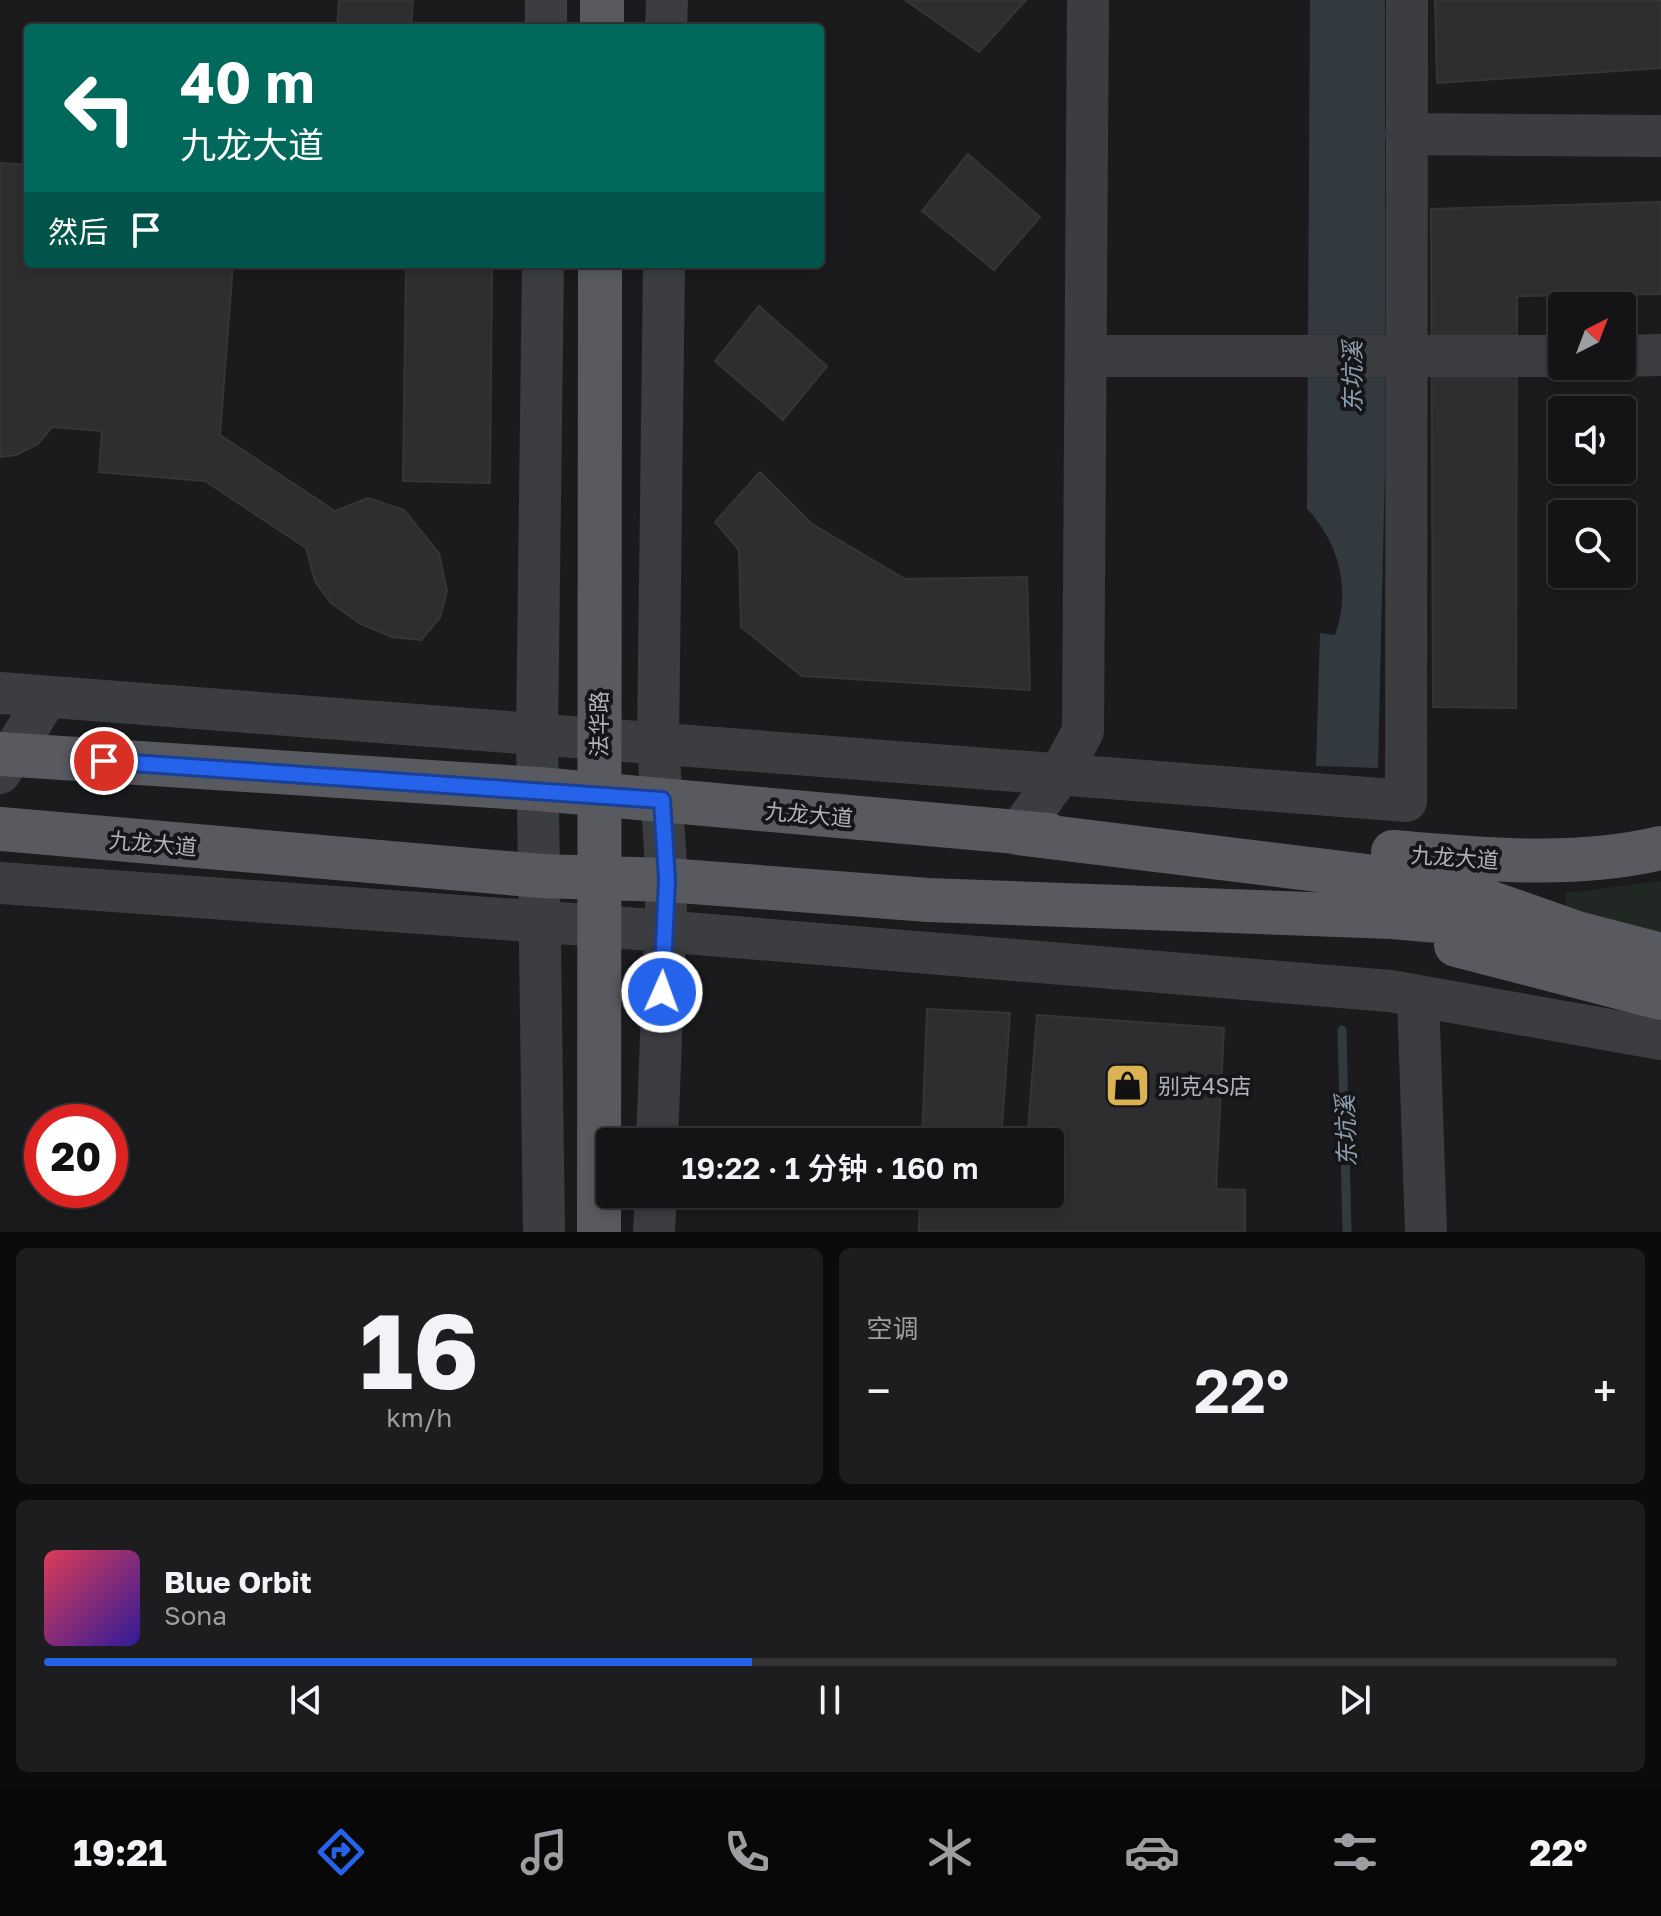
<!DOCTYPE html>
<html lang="zh">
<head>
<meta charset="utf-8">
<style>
  body { margin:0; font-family:"Golos Text","Noto Sans SC",sans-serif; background:#1d1d1f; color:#f1f3f6; height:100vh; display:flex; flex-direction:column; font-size:30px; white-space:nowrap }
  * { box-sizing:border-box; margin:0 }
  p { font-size:26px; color:#9d9ea1 }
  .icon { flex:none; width:44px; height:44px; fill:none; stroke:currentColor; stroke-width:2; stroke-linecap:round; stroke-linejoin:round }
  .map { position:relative; height:1232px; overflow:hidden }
  .panel { display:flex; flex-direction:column; gap:16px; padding:16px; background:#0b0b0c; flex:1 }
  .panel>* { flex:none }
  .top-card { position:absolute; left:24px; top:24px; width:800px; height:244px; border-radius:8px; box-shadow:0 4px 12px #0003,0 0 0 2px #333335; background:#00695c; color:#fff; overflow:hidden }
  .needle { width:52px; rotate:42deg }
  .controls { position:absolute; left:1548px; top:292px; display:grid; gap:16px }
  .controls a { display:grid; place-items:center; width:88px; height:88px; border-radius:8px; background:#141416; box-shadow:0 4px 12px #0003,0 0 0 2px #333335; font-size:40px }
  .speed { position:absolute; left:24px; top:1104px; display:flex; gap:16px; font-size:40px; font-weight:700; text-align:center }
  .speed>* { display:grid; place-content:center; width:104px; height:104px; border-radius:50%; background:#141416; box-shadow:0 4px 12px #0003,0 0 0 2px #333335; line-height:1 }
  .speed .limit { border:12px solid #d22; background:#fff; color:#111 }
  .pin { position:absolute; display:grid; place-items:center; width:68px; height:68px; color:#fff; margin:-34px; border:4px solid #fff; border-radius:50%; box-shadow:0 2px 8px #0007 }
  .me { position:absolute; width:88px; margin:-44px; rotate:2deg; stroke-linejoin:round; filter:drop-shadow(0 0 6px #0008) }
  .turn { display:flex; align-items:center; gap:28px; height:168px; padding:0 24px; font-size:36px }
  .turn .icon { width:104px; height:104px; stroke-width:2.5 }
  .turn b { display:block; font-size:56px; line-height:68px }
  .then { display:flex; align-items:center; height:76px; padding:0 24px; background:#0003; gap:16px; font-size:30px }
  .big { font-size:60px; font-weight:600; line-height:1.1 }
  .panel .card { flex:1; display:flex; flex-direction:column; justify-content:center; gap:12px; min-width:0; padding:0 28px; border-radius:12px; background:#1d1d1f }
  .panel .dial { align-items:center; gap:0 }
  .dial b { font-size:104px; line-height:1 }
  .song { display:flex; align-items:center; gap:24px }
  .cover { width:96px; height:96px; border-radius:12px; background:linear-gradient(135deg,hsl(350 70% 55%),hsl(250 70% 35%)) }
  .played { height:8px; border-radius:4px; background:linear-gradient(90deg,#2563eb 45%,#333335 45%) }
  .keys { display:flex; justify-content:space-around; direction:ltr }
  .heat { display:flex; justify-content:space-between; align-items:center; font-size:44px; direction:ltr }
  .panel .tiles { flex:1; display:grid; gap:16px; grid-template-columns:1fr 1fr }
  .card:last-child { grid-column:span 2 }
  .trip { position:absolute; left:596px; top:1128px; width:468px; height:80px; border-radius:8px; background:#141416; box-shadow:0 4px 12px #0003,0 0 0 2px #333335; font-weight:600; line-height:80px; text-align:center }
  .tabs { display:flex; height:128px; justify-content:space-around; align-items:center; background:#080809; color:#9d9ea1 }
  .tabs .icon { width:56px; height:56px }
  .tabs .active { color:#2563eb }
  .tabs b { font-size:36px; color:#f1f3f6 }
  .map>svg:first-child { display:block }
</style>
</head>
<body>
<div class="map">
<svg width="1661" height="1232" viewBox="0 0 1661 1232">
  <rect width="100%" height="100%" fill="#1b1b1d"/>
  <!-- green -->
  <path fill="#212722" d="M1661,881v52l-95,-25v-15z"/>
  <!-- water -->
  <path fill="#32393f" d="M1310,0h75v468l-7,300 -62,-2 4,-133 15,2c16,-45 5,-91 -28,-126z"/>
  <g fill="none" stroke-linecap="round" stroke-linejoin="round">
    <!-- stream -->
    <path stroke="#32393f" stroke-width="9" d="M1342,1030l5,202"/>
  </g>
  <!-- building -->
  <path fill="#2e2e30" stroke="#353538" stroke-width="2" d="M339,0h74l-2,28h-74z
    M905,0h121l-47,52z
    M1435,0h226v68l-224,15z
    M968,154l72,63 -46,53 -72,-59z
    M0,163l28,2v99h205l-13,171 115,76 33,-13 36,12 35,43 8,38 -7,27 -19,22 -29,-3 -31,-13 -30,-21 -16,-22 -9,-33 -101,-67 -106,-9 3,-41 -50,-4 -14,17 -22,11 -16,2z
    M1661,202v92l-144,2 -1,412 -83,-1 -2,-498z
    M406,264h86l-2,219 -87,-2z
    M759,306l68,60 -44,54 -68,-59z
    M760,472l52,52 93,55 122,-2 3,113 -228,-14 -61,-49 -2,-77 -24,-28z
    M927,1009l83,4 -9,129h12h-91z
    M1037,1015l187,13 -8,161 29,1v42h-326l1,-38h130v-52h-23z"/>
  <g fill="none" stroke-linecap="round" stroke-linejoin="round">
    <!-- minor -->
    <path stroke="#3c3d41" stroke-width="42" d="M546,28v-28
      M666,28l1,-28
      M1406,134l255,2
      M543,264l-6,470 7,498
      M1087,356h475
      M1622,356l39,-1
      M0,693l1406,108 1,-801
      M0,773l47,-76
      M1018,833l41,-57 24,-45 5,-731
      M0,883l601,43 789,65 271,48
      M1418,996l8,236
      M657,1142l10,-262 -9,-137 6,-479
      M654,1232l2,-38"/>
    <!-- major -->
    <path stroke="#595a60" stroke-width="44" d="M602,28v-28
      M0,754l539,35 510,46
      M0,829l542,47 125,4 261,20 464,17 185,16 -137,-48 -422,-52
      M1393,852c89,7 180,17 268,-4
      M1577,933l84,22
      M1456,945l205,53
      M599,1232l1,-968"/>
  </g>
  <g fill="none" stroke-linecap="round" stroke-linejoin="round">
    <defs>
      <path id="route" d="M104,761l558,39 5,80 -5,112"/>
    </defs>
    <!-- route casing -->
    <use href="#route" stroke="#184099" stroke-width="20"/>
    <!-- route -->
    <use href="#route" stroke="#2563eb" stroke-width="14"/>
  </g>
  <!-- icons -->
  <defs>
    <symbol id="shop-square" viewBox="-11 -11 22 22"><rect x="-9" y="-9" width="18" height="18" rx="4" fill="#dcb353" stroke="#161618"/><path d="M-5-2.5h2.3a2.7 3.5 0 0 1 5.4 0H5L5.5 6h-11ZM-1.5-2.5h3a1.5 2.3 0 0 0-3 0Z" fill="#111"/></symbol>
  </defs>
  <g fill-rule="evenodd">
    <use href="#shop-square" x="1102" y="1060" width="51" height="51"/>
  </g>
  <g text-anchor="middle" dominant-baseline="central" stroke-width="8" stroke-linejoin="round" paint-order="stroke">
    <!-- street labels -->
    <g font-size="22" fill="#afb2ba" stroke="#161618">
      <text transform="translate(598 724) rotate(-90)">法华路</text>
      <text transform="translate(809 814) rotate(5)">九龙大道</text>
      <text transform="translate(153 843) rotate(5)">九龙大道</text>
      <text transform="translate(1455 857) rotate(4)">九龙大道</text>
    </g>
    <!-- poi labels -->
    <g font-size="22" fill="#afb2ba" stroke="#161618" text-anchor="start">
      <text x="1158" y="1085">别克4S店</text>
    </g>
    <!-- water labels -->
    <g font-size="24" font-style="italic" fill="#8b9eb0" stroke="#161618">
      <text transform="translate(1351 377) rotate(-90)">东坑溪</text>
      <text transform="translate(1345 1131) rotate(-92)">东坑溪</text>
    </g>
  </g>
</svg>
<div class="controls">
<a><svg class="needle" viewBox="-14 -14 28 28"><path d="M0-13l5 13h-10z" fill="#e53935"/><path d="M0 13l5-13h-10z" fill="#9d9ea1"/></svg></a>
<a><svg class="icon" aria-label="sound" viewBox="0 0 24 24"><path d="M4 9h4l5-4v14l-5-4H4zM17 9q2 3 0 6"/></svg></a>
<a><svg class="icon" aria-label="search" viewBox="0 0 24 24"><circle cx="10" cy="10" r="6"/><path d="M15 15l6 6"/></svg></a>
</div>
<div class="speed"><div class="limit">20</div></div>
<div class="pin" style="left:104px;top:761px;background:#d93025"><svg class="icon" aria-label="arrive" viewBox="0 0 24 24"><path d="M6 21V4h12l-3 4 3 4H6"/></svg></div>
<svg class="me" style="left:662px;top:992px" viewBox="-20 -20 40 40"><circle r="17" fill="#2563eb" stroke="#fff" stroke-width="3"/><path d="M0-11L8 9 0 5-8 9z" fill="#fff"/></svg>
<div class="trip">19:22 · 1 分钟 · 160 m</div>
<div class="top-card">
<div class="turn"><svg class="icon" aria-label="left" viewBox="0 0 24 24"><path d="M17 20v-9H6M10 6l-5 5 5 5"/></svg><div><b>40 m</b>九龙大道</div></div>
<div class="then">然后<svg class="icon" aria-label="arrive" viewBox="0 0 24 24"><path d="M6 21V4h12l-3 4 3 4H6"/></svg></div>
</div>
</div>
<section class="panel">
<div class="tiles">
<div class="card dial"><b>16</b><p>km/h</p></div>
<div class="card"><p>空调</p>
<div class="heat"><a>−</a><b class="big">22°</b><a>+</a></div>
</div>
<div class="card">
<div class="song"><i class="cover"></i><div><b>Blue Orbit</b><p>Sona</p></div></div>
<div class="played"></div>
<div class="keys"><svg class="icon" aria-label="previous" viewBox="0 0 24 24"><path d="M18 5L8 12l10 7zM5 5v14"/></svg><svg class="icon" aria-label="pause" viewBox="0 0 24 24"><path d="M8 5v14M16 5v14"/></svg><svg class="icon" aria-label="next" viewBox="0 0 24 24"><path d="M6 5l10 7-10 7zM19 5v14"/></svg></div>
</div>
</div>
</section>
<nav class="tabs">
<b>19:21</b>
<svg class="icon active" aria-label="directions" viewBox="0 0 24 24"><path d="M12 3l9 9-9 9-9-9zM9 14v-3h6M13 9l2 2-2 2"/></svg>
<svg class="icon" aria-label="music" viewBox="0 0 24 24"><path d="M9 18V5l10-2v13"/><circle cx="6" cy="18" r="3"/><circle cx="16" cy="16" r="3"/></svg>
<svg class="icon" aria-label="phone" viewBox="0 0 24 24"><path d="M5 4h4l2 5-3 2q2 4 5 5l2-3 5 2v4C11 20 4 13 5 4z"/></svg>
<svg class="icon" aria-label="climate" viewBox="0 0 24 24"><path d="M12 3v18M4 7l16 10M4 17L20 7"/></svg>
<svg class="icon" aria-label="car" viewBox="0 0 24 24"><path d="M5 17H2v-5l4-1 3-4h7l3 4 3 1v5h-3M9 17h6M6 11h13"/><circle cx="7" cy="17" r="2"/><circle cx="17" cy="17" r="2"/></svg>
<svg class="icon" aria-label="filters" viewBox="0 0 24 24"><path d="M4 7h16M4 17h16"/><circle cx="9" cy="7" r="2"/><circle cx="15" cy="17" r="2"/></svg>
<b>22°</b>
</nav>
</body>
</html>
